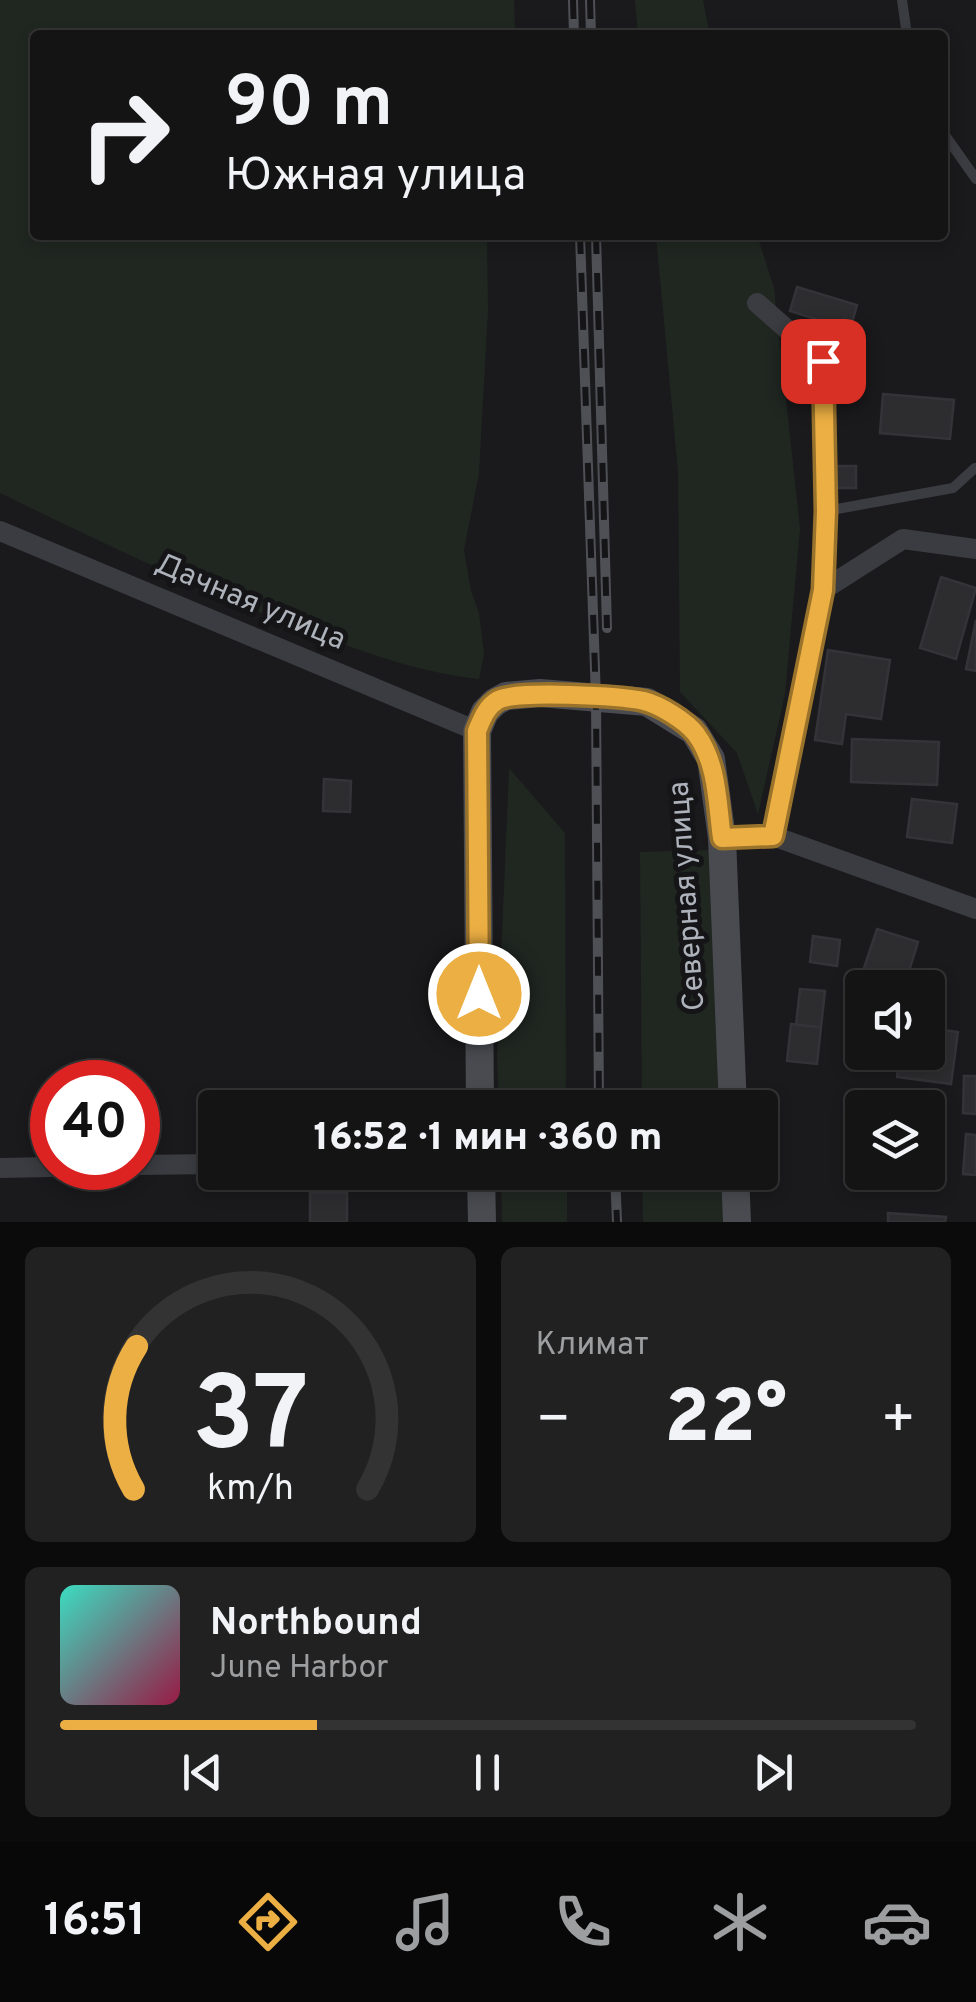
<!DOCTYPE html>
<html lang="ru">
<head>
<meta charset="utf-8">
<style>
  body { margin:0; font-family:Overpass,sans-serif; background:#212122; color:#f1f3f6; height:100vh; display:flex; flex-direction:column; font-size:38px; white-space:nowrap }
  * { box-sizing:border-box; margin:0 }
  p { font-size:32px; color:#9d9ea0 }
  .icon { flex:none; width:55px; height:55px; fill:none; stroke:currentColor; stroke-width:2; stroke-linecap:round; stroke-linejoin:round }
  .map { position:relative; height:1222px; overflow:hidden }
  .details { display:flex; flex-direction:column; gap:25px; padding:25px; background:#0b0b0c; flex:1 }
  .details>* { flex:none }
  .hud { position:absolute; left:30px; top:30px; width:918px; height:210px; border-radius:10px; box-shadow:0 5px 15px #0003,0 0 0 2px #333334; background:#141415; color:#f1f3f6; overflow:hidden }
  .fabs { position:absolute; left:845px; top:970px; display:grid; gap:20px }
  .fabs a { display:grid; place-items:center; width:100px; height:100px; border-radius:10px; background:#141415; box-shadow:0 5px 15px #0003,0 0 0 2px #333334; font-size:50px }
  .speed { position:absolute; left:30px; top:1060px; display:flex; gap:20px; font-size:50px; font-weight:700; text-align:center }
  .speed>* { display:grid; place-content:center; width:130px; height:130px; border-radius:50%; background:#141415; box-shadow:0 5px 15px #0003,0 0 0 2px #333334; line-height:1 }
  .speed .limit { border:15px solid #d22; background:#fff; color:#111 }
  .pin { position:absolute; display:grid; place-items:center; width:85px; height:85px; color:#fff; margin:-42px; border-radius:20px; box-shadow:0 5px 15px #0006 }
  .me { position:absolute; width:110px; margin:-55px; rotate:0deg; stroke-linejoin:round; filter:drop-shadow(0 0 8px #0008) }
  .turn { display:flex; align-items:center; gap:35px; height:210px; padding:0 30px; font-size:45px }
  .turn .icon { width:130px; height:130px; stroke-width:2.5 }
  .turn b { display:block; font-size:70px; line-height:85px }
  .big { font-size:75px; font-weight:800; line-height:1.1 }
  .details .widget { flex:1; display:flex; flex-direction:column; justify-content:center; gap:15px; min-width:0; padding:0 35px; border-radius:15px; background:#212122 }
  .details .dial { align-items:center; gap:0 }
  .dial svg { height:260px; overflow:visible; fill:none; stroke:#333334; stroke-width:7; stroke-linecap:round; text-anchor:middle }
  .dial text { fill:#f1f3f6; stroke:none }
  .song { display:flex; align-items:center; gap:30px }
  .cover { width:120px; height:120px; border-radius:15px; background:linear-gradient(135deg,hsl(170 70% 55%),hsl(340 70% 35%)) }
  .played { height:10px; border-radius:5px; background:linear-gradient(90deg,#ecaf43 30%,#333334 30%) }
  .keys { display:flex; justify-content:space-around; direction:ltr }
  .heat { display:flex; justify-content:space-between; align-items:center; font-size:55px; direction:ltr }
  .details .tiles { flex:1; display:grid; gap:25px; grid-template-columns:1fr 1fr }
  .widget:last-child { grid-column:span 2 }
  .trip { position:absolute; left:198px; top:1090px; width:580px; height:100px; border-radius:10px; background:#141415; box-shadow:0 5px 15px #0003,0 0 0 2px #333334; font-weight:800; line-height:100px; text-align:center }
  .menu { display:flex; height:160px; justify-content:space-around; align-items:center; background:#080808; color:#9d9ea0 }
  .menu .icon { width:70px; height:70px }
  .menu .active { color:#ecaf43 }
  .menu b { font-size:45px; color:#f1f3f6 }
  .map>svg:first-child { display:block }
</style>
</head>
<body>
<div class="map">
<svg width="976" height="1222" viewBox="0 0 976 1222">
  <rect width="100%" height="100%" fill="#1a1a1c"/>
  <!-- green -->
  <path fill="#202721" d="M0,0h514l1,35h-480v200h452l1,75 -9,163 -15,77 7,41 8,22 5,41 -5,25c-65,-7 -124,-30 -184,-53 -101,-39 -198,-86 -295,-133z
    M635,0h68l7,35h-72z
    M656,235h101l17,53 26,241 -15,165 -27,120 -21,-61 -57,-61 -2,-220z
    M509,768l56,65 1,274h-67l-2,-51z
    M715,850l10,257h-83l-2,-255z
    M501,1173h66v49h-65z
    M642,1173h85l2,49h-86z"/>
  <!-- building -->
  <path fill="#2d2d30" stroke="#343438" stroke-width="2.5" d="M797,287l60,18 -12,43 -28,-8 5,-19 -32,-10z
    M883,394l71,6 -4,39 -70,-6z
    M834,466h22v22h-23z
    M941,577l35,11 -20,71 -36,-11z
    M976,620v51l-10,-2z
    M828,650l62,10 -9,59 -35,-5 -4,30 -27,-4z
    M852,739l87,3 -2,43 -86,-3z
    M324,779l27,2 -1,31 -27,-1z
    M912,799l45,5 -5,39 -45,-6z
    M877,929l41,13 -13,42 -42,-13z
    M813,936l27,4 -3,26 -27,-4z
    M800,989l25,2 -4,36 -25,-2z
    M791,1024l30,3 -4,37 -30,-3z
    M928,1028l30,4 -7,52 -54,-7 3,-25h28z
    M964,1076h12v38l-13,-1z
    M966,1134l10,1v40l-13,-1z
    M310,1193h37v29h-37z
    M888,1213l58,4 -1,5h-57z"/>
  <g fill="none" stroke-linecap="round" stroke-linejoin="round">
    <!-- lane -->
    <path stroke="#3b3c41" stroke-width="10" d="M902,0l5,35
      M942,131l34,48
      M826,511l127,-23 22,-20"/>
    <!-- street -->
    <path stroke="#3b3c41" stroke-width="20" d="M757,303l66,58 3,150 -3,79
      M0,531l477,200
      M773,836l50,-246 80,-51 73,10
      M722,838l51,-2 203,73
      M138,1165l77,-1
      M0,1168l52,-1"/>
    <!-- secondary -->
    <path stroke="#494b51" stroke-width="28" d="M480,1108l-3,-377 8,-19 10,-10 11,-6 34,-3 107,9 47,29 17,28 11,79 11,270
      M481,1172l1,50
      M735,1172l2,50"/>
    <defs>
      <path id="rail" d="M573,0l1,35
        M590,0l1,35
        M580,235l16,464 3,409
        M596,235l11,393
        M615,1172l2,50"/>
    </defs>
    <!-- rail casing -->
    <use href="#rail" stroke="#4e5056" stroke-width="10"/>
    <!-- rail -->
    <use href="#rail" stroke="#151517" stroke-width="6" stroke-dasharray="19" stroke-linecap="butt"/>
  </g>
  <g fill="none" stroke-linecap="round" stroke-linejoin="round">
    <defs>
      <path id="route" d="M479,994l-2,-263c5,-12 9,-24 21,-31 17,-10 124,-4 146,1 16,4 42,20 52,33 22,30 21,69 26,104l51,-2 50,-246 3,-79 -3,-150"/>
    </defs>
    <!-- route casing -->
    <use href="#route" stroke="#99722c" stroke-width="25"/>
    <!-- route -->
    <use href="#route" stroke="#ecaf43" stroke-width="18"/>
  </g>
  <g text-anchor="middle" dominant-baseline="central" stroke-width="10" stroke-linejoin="round" paint-order="stroke">
    <!-- street labels -->
    <g font-size="30" fill="#adb2bb" stroke="#151517">
      <text transform="translate(250 603) rotate(23)">Дачная улица</text>
      <text transform="translate(688 896) rotate(-94)">Северная улица</text>
    </g>
  </g>
</svg>
<div class="fabs">
<a><svg class="icon" aria-label="sound" viewBox="0 0 24 24"><path d="M4 9h4l5-4v14l-5-4H4zM17 9q2 3 0 6"/></svg></a>
<a><svg class="icon" aria-label="layers" viewBox="0 0 24 24"><path d="M12 4l9 5-9 5-9-5zM3 14l9 5 9-5"/></svg></a>
</div>
<div class="speed"><div class="limit">40</div></div>
<div class="pin" style="left:823px;top:361px;background:#d93025"><svg class="icon" aria-label="arrive" viewBox="0 0 24 24"><path d="M6 21V4h12l-3 4 3 4H6"/></svg></div>
<svg class="me" style="left:479px;top:994px" viewBox="-20 -20 40 40"><circle r="17" fill="#ecaf43" stroke="#fff" stroke-width="3"/><path d="M0-11L8 9 0 5-8 9z" fill="#fff"/></svg>
<div class="trip">16:52 · 1 мин · 360 m</div>
<div class="hud">
<div class="turn"><svg class="icon" aria-label="right" viewBox="0 0 24 24"><path d="M7 20v-9h11M14 6l5 5-5 5"/></svg><div><b>90 m</b>Южная улица</div></div>
</div>
</div>
<section class="details">
<div class="tiles">
<div class="widget dial"><svg viewBox="0 0 100 80">
<path d="M14 69A42 42 0 1 1 86 69"/>
<path d="M14 69A42 42 0 0 1 15 25" stroke="#ecaf43"/>
<text x="50" y="56" font-size="32" font-weight="700">37</text>
<text x="50" y="72" font-size="11">km/h</text>
</svg></div>
<div class="widget"><p>Климат</p>
<div class="heat"><a>−</a><b class="big">22°</b><a>+</a></div>
</div>
<div class="widget">
<div class="song"><i class="cover"></i><div><b>Northbound</b><p>June Harbor</p></div></div>
<div class="played"></div>
<div class="keys"><svg class="icon" aria-label="previous" viewBox="0 0 24 24"><path d="M18 5L8 12l10 7zM5 5v14"/></svg><svg class="icon" aria-label="pause" viewBox="0 0 24 24"><path d="M8 5v14M16 5v14"/></svg><svg class="icon" aria-label="next" viewBox="0 0 24 24"><path d="M6 5l10 7-10 7zM19 5v14"/></svg></div>
</div>
</div>
</section>
<nav class="menu">
<b>16:51</b>
<svg class="icon active" aria-label="directions" viewBox="0 0 24 24"><path d="M12 3l9 9-9 9-9-9zM9 14v-3h6M13 9l2 2-2 2"/></svg>
<svg class="icon" aria-label="music" viewBox="0 0 24 24"><path d="M9 18V5l10-2v13"/><circle cx="6" cy="18" r="3"/><circle cx="16" cy="16" r="3"/></svg>
<svg class="icon" aria-label="phone" viewBox="0 0 24 24"><path d="M5 4h4l2 5-3 2q2 4 5 5l2-3 5 2v4C11 20 4 13 5 4z"/></svg>
<svg class="icon" aria-label="climate" viewBox="0 0 24 24"><path d="M12 3v18M4 7l16 10M4 17L20 7"/></svg>
<svg class="icon" aria-label="car" viewBox="0 0 24 24"><path d="M5 17H2v-5l4-1 3-4h7l3 4 3 1v5h-3M9 17h6M6 11h13"/><circle cx="7" cy="17" r="2"/><circle cx="17" cy="17" r="2"/></svg>
</nav>
</body>
</html>
